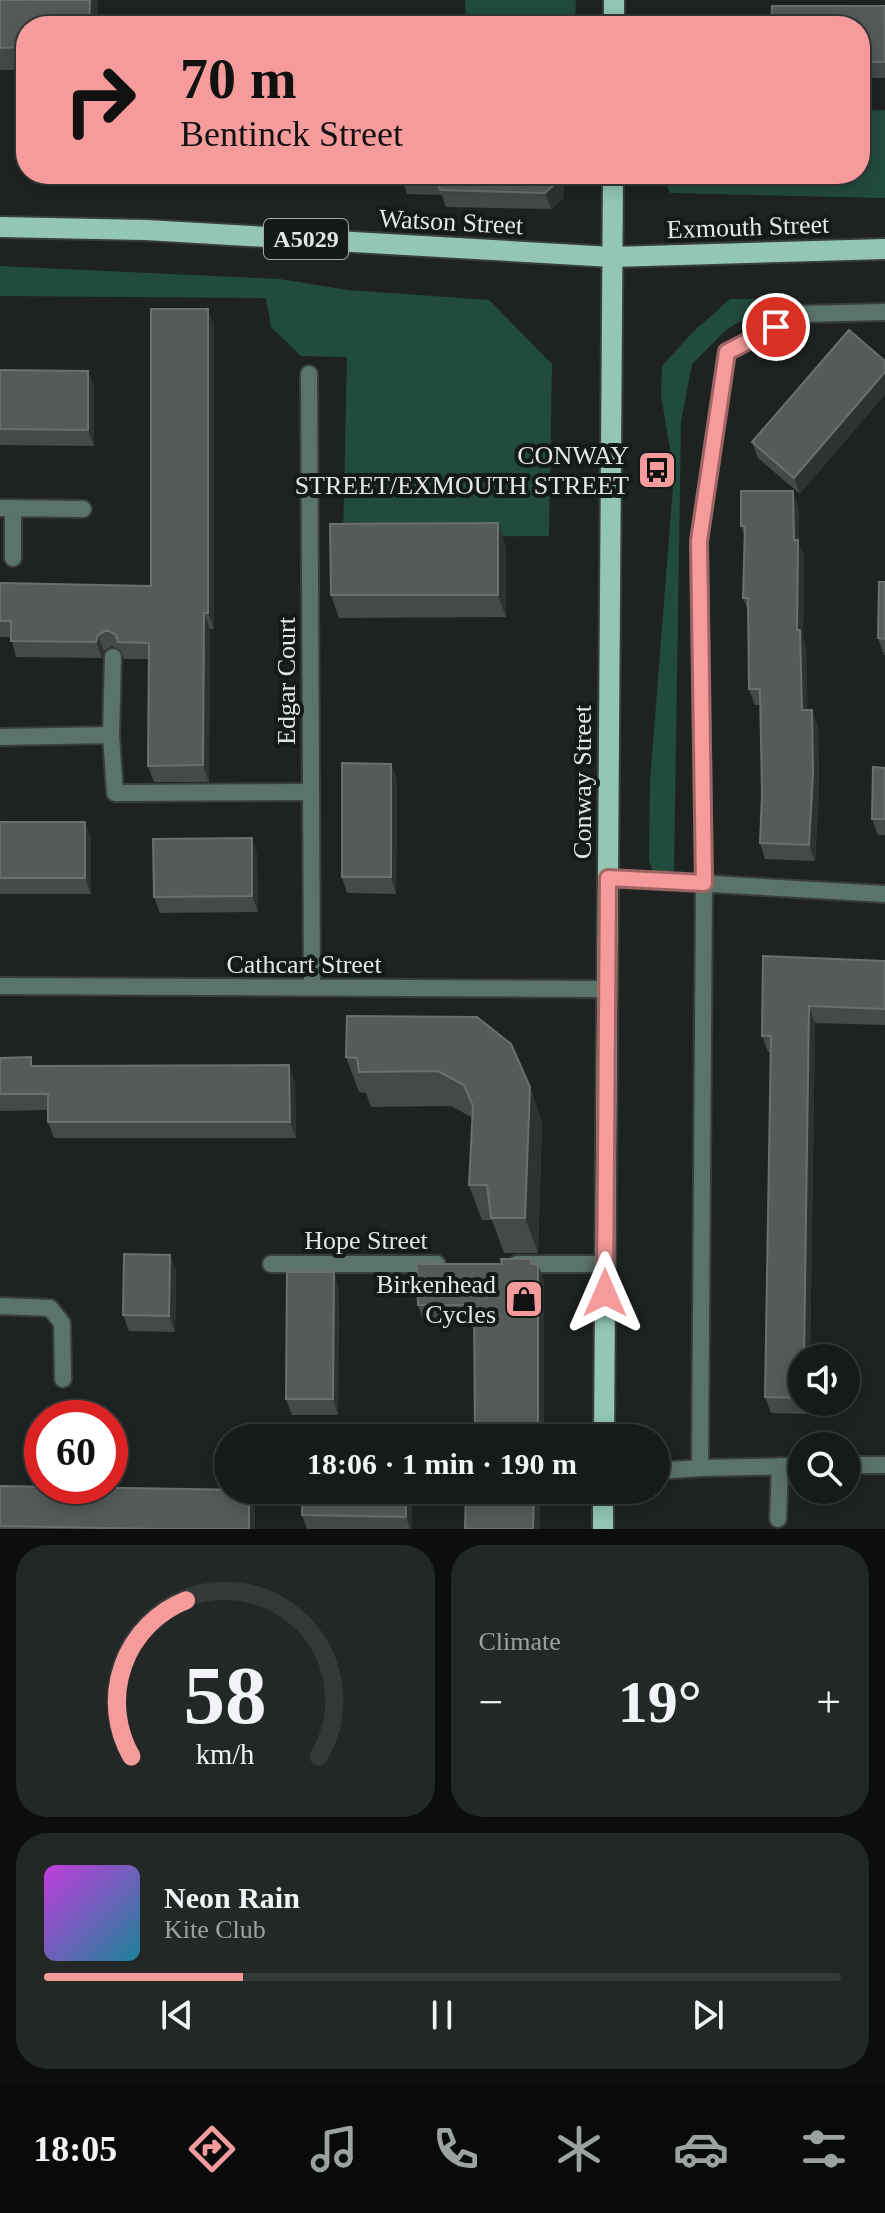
<!DOCTYPE html>
<html lang="en">
<head>
<meta charset="utf-8">
<style>
  body { margin:0; font-family:"Times New Roman",serif; background:#232726; color:#f1f3f6; height:100vh; display:flex; flex-direction:column; font-size:30px; white-space:nowrap }
  * { box-sizing:border-box; margin:0 }
  p { font-size:26px; color:#9ea1a2 }
  .icon { flex:none; width:44px; height:44px; fill:none; stroke:currentColor; stroke-width:2; stroke-linecap:round; stroke-linejoin:round }
  .map { position:relative; height:1529px; overflow:hidden }
  .panel { display:flex; flex-direction:column; gap:16px; padding:16px; background:#0c0e0e; flex:1 }
  .panel>* { flex:none }
  .hud { position:absolute; left:16px; top:16px; width:854px; height:168px; border-radius:32px; box-shadow:0 4px 20px #0003,0 0 0 2px #353838; background:#f59b9b; color:#111; overflow:hidden }
  .controls { position:absolute; left:788px; top:1344px; display:grid; gap:16px }
  .controls a { display:grid; place-items:center; width:72px; height:72px; border-radius:50%; background:#161a19; box-shadow:0 4px 20px #0003,0 0 0 2px #353838; font-size:40px }
  .speed { position:absolute; left:24px; top:1400px; display:flex; gap:16px; font-size:40px; font-weight:700; text-align:center }
  .speed>* { display:grid; place-content:center; width:104px; height:104px; border-radius:50%; background:#161a19; box-shadow:0 4px 20px #0003,0 0 0 2px #353838; line-height:1 }
  .speed .limit { border:12px solid #d22; background:#fff; color:#111 }
  .pin { position:absolute; display:grid; place-items:center; width:68px; height:68px; color:#fff; margin:-34px; border:4px solid #fff; border-radius:50%; box-shadow:0 2px 8px #0007 }
  .me { position:absolute; width:88px; margin:-44px; rotate:0deg; stroke-linejoin:round; filter:drop-shadow(0 0 6px #0008) }
  .turn { display:flex; align-items:center; gap:28px; height:168px; padding:0 32px; font-size:36px }
  .turn .icon { width:104px; height:104px; stroke-width:2.5 }
  .turn b { display:block; font-size:56px; line-height:68px }
  .big { font-size:60px; font-weight:600; line-height:1.1 }
  .panel .tile { flex:1; display:flex; flex-direction:column; justify-content:center; gap:12px; min-width:0; padding:0 28px; border-radius:32px; background:#232726 }
  .panel .dial { align-items:center; gap:0 }
  .dial svg { height:208px; overflow:visible; fill:none; stroke:#353838; stroke-width:7; stroke-linecap:round; text-anchor:middle }
  .dial text { fill:#f1f3f6; stroke:none }
  .song { display:flex; align-items:center; gap:24px }
  .cover { width:96px; height:96px; border-radius:12px; background:linear-gradient(135deg,hsl(290 70% 55%),hsl(190 70% 35%)) }
  .played { height:8px; border-radius:4px; background:linear-gradient(90deg,#f59b9b 25%,#353838 25%) }
  .keys { display:flex; justify-content:space-around; direction:ltr }
  .heat { display:flex; justify-content:space-between; align-items:center; font-size:44px; direction:ltr }
  .panel .tiles { flex:1; display:grid; gap:16px; grid-template-columns:1fr 1fr }
  .tile:last-child { grid-column:span 2 }
  .trip { position:absolute; left:214px; top:1424px; width:456px; height:80px; border-radius:40px; background:#161a19; box-shadow:0 4px 20px #0003,0 0 0 2px #353838; font-weight:600; line-height:80px; text-align:center }
  .menu { display:flex; height:128px; justify-content:space-around; align-items:center; background:#090a0a; color:#9ea1a2 }
  .menu .icon { width:56px; height:56px }
  .menu .active { color:#f59b9b }
  .menu b { font-size:36px; color:#f1f3f6 }
  .map>svg:first-child { display:block }
</style>
</head>
<body>
<div class="map">
<svg width="885" height="1529" viewBox="0 0 885 1529">
  <rect width="100%" height="100%" fill="#1e2321"/>
  <!-- green -->
  <path fill="#214b3d" d="M465,0h111l-1,26h-109z
    M756,17v9h-90l1,-8z
    M885,110v88l-215,-5 -8,-19h198v-63z
    M0,266l279,13 69,11 141,10 63,64 -3,172 -206,1 4,-180 -46,-1 -30,-29 -5,-29 -266,-2z
    M730,299h47l-51,31 -34,34 -11,58 -7,449 -21,1 -4,-11 1,-80 24,-307 -13,-79 1,-29 31,-34z"/>
  <g fill="none" stroke-linecap="round" stroke-linejoin="round">
    <defs>
      <path id="service" d="M111,735l2,-78
        M0,737l111,-2 4,58 195,-1
        M778,1519l2,-53"/>
      <path id="minor" d="M309,374l3,614
        M0,508l83,1
        M13,508v50
        M608,878l277,16
        M0,986l607,3
        M271,1264h166
        M517,1264h88
        M0,1306l50,2 12,15 1,56
        M846,1465h39
        M700,1468l4,-585 -5,-342 28,-189 73,-38 85,-2
        M656,1471l44,-3 102,-2"/>
      <path id="primary" d="M614,26v-26
        M0,227l146,3 466,27 273,-8
        M604,1438l9,-1264
        M603,1529v-39"/>
    </defs>
    <!-- service casing -->
    <use href="#service" stroke="#393e3c" stroke-width="20"/>
    <!-- minor casing -->
    <use href="#minor" stroke="#393e3c" stroke-width="20"/>
    <!-- primary casing -->
    <use href="#primary" stroke="#393e3c" stroke-width="24"/>
    <!-- service -->
    <use href="#service" stroke="#5b746a" stroke-width="16"/>
    <!-- minor -->
    <use href="#minor" stroke="#5b746a" stroke-width="16"/>
    <!-- primary -->
    <use href="#primary" stroke="#93c7b4" stroke-width="20"/>
  </g>
  <!-- wall -->
  <path fill="#444a47" d="M0,0l26,26v67l-3,-8 1,-15h-24z
    M885,6v72h-25v-52z
    M564,174l-1,25 -12,10 -105,-2 -4,-12 -35,-1 -5,-16z
    M214,325v304h-4l-1,153h-55l-6,-16 1,-107h-25l-3,-8 -9,-5 -8,5 -2,7 -86,-1 -5,-20h-11v-54l151,3z
    M849,330l-49,164 -42,-36 -6,-16z
    M0,370l94,17v59l-94,-1z
    M799,508v37l5,11 -1,82 3,8 1,64 11,16 1,64 -4,71 -50,-2 -5,-16 2,-49 -2,-89h-5l-6,-16 -1,-78 -5,-13 1,-63 -3,-9z
    M506,546v71l-167,1 -8,-23z
    M885,582v73h-1l-6,-17z
    M391,764l6,16 -1,114 -49,-1 -5,-16z
    M885,768v67h-7l-6,-16z
    M0,822h85l6,16v56h-91z
    M257,854l1,58 -98,1 -6,-16z
    M885,961v64l-70,-2 -5,335h-8v44h8l-1,12 -38,-1 -6,-16 6,-345h-3l-6,-16z
    M347,1016l183,71 12,35 -4,131h-34l-12,-33h-10l-13,-35 4,-67 -22,-12 -80,1 -5,-14 -7,-1 -13,-35z
    M0,1058l34,8 261,15 1,57h-242l-6,-16v-12l-48,1z
    M170,1255l6,16 -1,61 -46,-1 -6,-16z
    M533,1264l11,16v158h-69v-117h-52l-5,-16z
    M339,1288l-1,127h-46l-6,-16z
    M0,1486l255,19v24h-255z
    M302,1490h110v39h-105l-5,-14z"/>
  <!-- shaded-wall -->
  <path fill="#2e3331" d="M90,0h8v26h-9z
    M558,174h6l-1,25 -12,10 -6,-16z
    M208,309l6,16v304l-6,-16z
    M88,371l6,16v59l-6,-16z
    M885,372v23l-85,99 -6,-16z
    M793,491l6,17v37l5,11 -1,82 3,8 2,80 -6,-16 -5,-80z
    M498,523l8,23v71l-8,-22z
    M204,613l6,16 -1,153 -6,-17z
    M98,635l6,16 -2,7 -6,-16z
    M812,710l6,16 1,64 -4,71 -6,-16z
    M391,764l6,16 -1,114 -5,-17z
    M85,822l6,16v56l-6,-16z
    M252,838l5,16 1,58 -6,-16z
    M809,1006l6,17 -5,335h-6z
    M289,1065l6,16 1,57 -6,-16z
    M530,1087l12,35 -4,131 -13,-35z
    M170,1255l6,16 -1,61 -6,-16z
    M538,1264l6,16v158h-6z
    M334,1272l5,16 -1,127 -5,-16z
    M805,1402h5l-1,12z
    M249,1490l6,15v24h-6z
    M406,1490h6v39h-2l-4,-12z
    M534,1490h6v39h-7z"/>
  <!-- building -->
  <path fill="#555b58" stroke="#6b706e" stroke-width="2" d="M0,0h90l-1,26h-63v59h-3l1,-38 -24,1z
    M772,6h113v56h-25v-36h-89z
    M401,174h157l-1,8 -12,11 -105,-3 -2,-11 -36,-1z
    M151,309h57v304h-4l-1,152 -55,1 1,-123 -31,-1 -2,-7 -9,-5 -9,5 -2,7 -85,-1v-20h-11v-38l151,3z
    M849,330l36,31v11l-91,106 -42,-36z
    M0,370l88,1v59l-88,-1z
    M741,491h52l1,49h4l-1,90h3l2,80h10l1,64 -4,71 -49,-2 2,-49 -2,-105h-11l-1,-91h-5l2,-72h-4z
    M498,523v72h-167l-1,-71z
    M879,582h6v57l-7,-1z
    M342,763l49,1v113h-49z
    M873,767l12,1v51h-13z
    M0,822h85v56h-85z
    M252,838v58l-98,1 -1,-58z
    M763,956l122,5v48l-76,-3 -5,352h-2v40l-37,-1 6,-361h-9z
    M347,1016l130,1 34,27 19,43 -5,131h-34l-4,-33h-18l4,-79 -9,-21 -26,-14 -79,1 -2,-14 -11,-1z
    M31,1057v9l258,-1 1,57h-242v-28h-48v-36z
    M124,1254l46,1 -1,61 -46,-1z
    M501,1259h30v5h7v174h-63l-1,-133h-56l-1,-41h85z
    M287,1272h47l-1,127h-47z
    M0,1486l249,4v39h-90l-159,-3z
    M302,1490h104v27l-104,-2z
    M466,1490h68l-1,39h-68z"/>
  <g fill="none" stroke-linecap="round" stroke-linejoin="round">
    <defs>
      <path id="route" d="M605,1293l3,-415 96,5 -5,-342 28,-189 49,-25"/>
    </defs>
    <!-- route casing -->
    <use href="#route" stroke="#9f6565" stroke-width="20"/>
    <!-- route -->
    <use href="#route" stroke="#f59b9b" stroke-width="14"/>
  </g>
  <!-- icons -->
  <defs>
    <symbol id="bus-square" viewBox="-11 -11 22 22"><rect x="-9" y="-9" width="18" height="18" rx="4" fill="#f59b9b" stroke="#141a18"/><path d="M-5-6H5V4H4V6H2V4H-2V6H-4V4H-5ZM-3.5-4V0h7V-4ZM-3.5 1.2v1.5H-2V1.2ZM2 1.2v1.5H3.5V1.2Z" fill="#111"/></symbol>
    <symbol id="shop-square" viewBox="-11 -11 22 22"><rect x="-9" y="-9" width="18" height="18" rx="4" fill="#f59b9b" stroke="#141a18"/><path d="M-5-2.5h2.3a2.7 3.5 0 0 1 5.4 0H5L5.5 6h-11ZM-1.5-2.5h3a1.5 2.3 0 0 0-3 0Z" fill="#111"/></symbol>
  </defs>
  <g fill-rule="evenodd">
    <use href="#bus-square" x="635" y="448" width="44" height="44"/>
    <use href="#shop-square" x="502" y="1277" width="44" height="44"/>
  </g>
  <g text-anchor="middle" dominant-baseline="central" stroke-width="8" stroke-linejoin="round" paint-order="stroke">
    <!-- shield labels -->
    <rect fill="#141a18" stroke="#a4a9a8" stroke-width="2" x="264" y="219" width="84" height="40" rx="6"/>
    <g font-size="24" font-weight="bold" fill="#e2e6e5">
      <text x="306" y="239">A5029</text>
    </g>
    <!-- street labels -->
    <g font-size="26" fill="#e2e6e5" stroke="#141a18">
      <text transform="translate(451 222) rotate(3)">Watson Street</text>
      <text transform="translate(748 227) rotate(-2)">Exmouth Street</text>
      <text transform="translate(286 681) rotate(-90)">Edgar Court</text>
      <text transform="translate(582 782) rotate(-90)">Conway Street</text>
      <text x="304" y="964">Cathcart Street</text>
      <text x="366" y="1240">Hope Street</text>
    </g>
    <!-- poi labels -->
    <g font-size="26" fill="#e2e6e5" stroke="#141a18" text-anchor="end">
      <text x="629" y="455">CONWAY<tspan x="629" dy="30">STREET/EXMOUTH STREET</tspan></text>
      <text x="496" y="1284">Birkenhead<tspan x="496" dy="30">Cycles</tspan></text>
    </g>
  </g>
</svg>
<div class="controls">
<a><svg class="icon" aria-label="sound" viewBox="0 0 24 24"><path d="M4 9h4l5-4v14l-5-4H4zM17 9q2 3 0 6"/></svg></a>
<a><svg class="icon" aria-label="search" viewBox="0 0 24 24"><circle cx="10" cy="10" r="6"/><path d="M15 15l6 6"/></svg></a>
</div>
<div class="speed"><div class="limit">60</div></div>
<div class="pin" style="left:776px;top:327px;background:#d93025"><svg class="icon" aria-label="arrive" viewBox="0 0 24 24"><path d="M6 21V4h12l-3 4 3 4H6"/></svg></div>
<svg class="me" style="left:605px;top:1293px" viewBox="-20 -20 40 40"><path d="M0-17L14 15 0 8-14 15z" fill="#f59b9b" stroke="#fff" stroke-width="4"/></svg>
<div class="trip">18:06 · 1 min · 190 m</div>
<div class="hud">
<div class="turn"><svg class="icon" aria-label="right" viewBox="0 0 24 24"><path d="M7 20v-9h11M14 6l5 5-5 5"/></svg><div><b>70 m</b>Bentinck Street</div></div>
</div>
</div>
<section class="panel">
<div class="tiles">
<div class="tile dial"><svg viewBox="0 0 100 80">
<path d="M14 69A42 42 0 1 1 86 69"/>
<path d="M14 69A42 42 0 0 1 35 9" stroke="#f59b9b"/>
<text x="50" y="56" font-size="32" font-weight="700">58</text>
<text x="50" y="72" font-size="11">km/h</text>
</svg></div>
<div class="tile"><p>Climate</p>
<div class="heat"><a>−</a><b class="big">19°</b><a>+</a></div>
</div>
<div class="tile">
<div class="song"><i class="cover"></i><div><b>Neon Rain</b><p>Kite Club</p></div></div>
<div class="played"></div>
<div class="keys"><svg class="icon" aria-label="previous" viewBox="0 0 24 24"><path d="M18 5L8 12l10 7zM5 5v14"/></svg><svg class="icon" aria-label="pause" viewBox="0 0 24 24"><path d="M8 5v14M16 5v14"/></svg><svg class="icon" aria-label="next" viewBox="0 0 24 24"><path d="M6 5l10 7-10 7zM19 5v14"/></svg></div>
</div>
</div>
</section>
<nav class="menu">
<b>18:05</b>
<svg class="icon active" aria-label="directions" viewBox="0 0 24 24"><path d="M12 3l9 9-9 9-9-9zM9 14v-3h6M13 9l2 2-2 2"/></svg>
<svg class="icon" aria-label="music" viewBox="0 0 24 24"><path d="M9 18V5l10-2v13"/><circle cx="6" cy="18" r="3"/><circle cx="16" cy="16" r="3"/></svg>
<svg class="icon" aria-label="phone" viewBox="0 0 24 24"><path d="M5 4h4l2 5-3 2q2 4 5 5l2-3 5 2v4C11 20 4 13 5 4z"/></svg>
<svg class="icon" aria-label="climate" viewBox="0 0 24 24"><path d="M12 3v18M4 7l16 10M4 17L20 7"/></svg>
<svg class="icon" aria-label="car" viewBox="0 0 24 24"><path d="M5 17H2v-5l4-1 3-4h7l3 4 3 1v5h-3M9 17h6M6 11h13"/><circle cx="7" cy="17" r="2"/><circle cx="17" cy="17" r="2"/></svg>
<svg class="icon" aria-label="filters" viewBox="0 0 24 24"><path d="M4 7h16M4 17h16"/><circle cx="9" cy="7" r="2"/><circle cx="15" cy="17" r="2"/></svg>
</nav>
</body>
</html>
